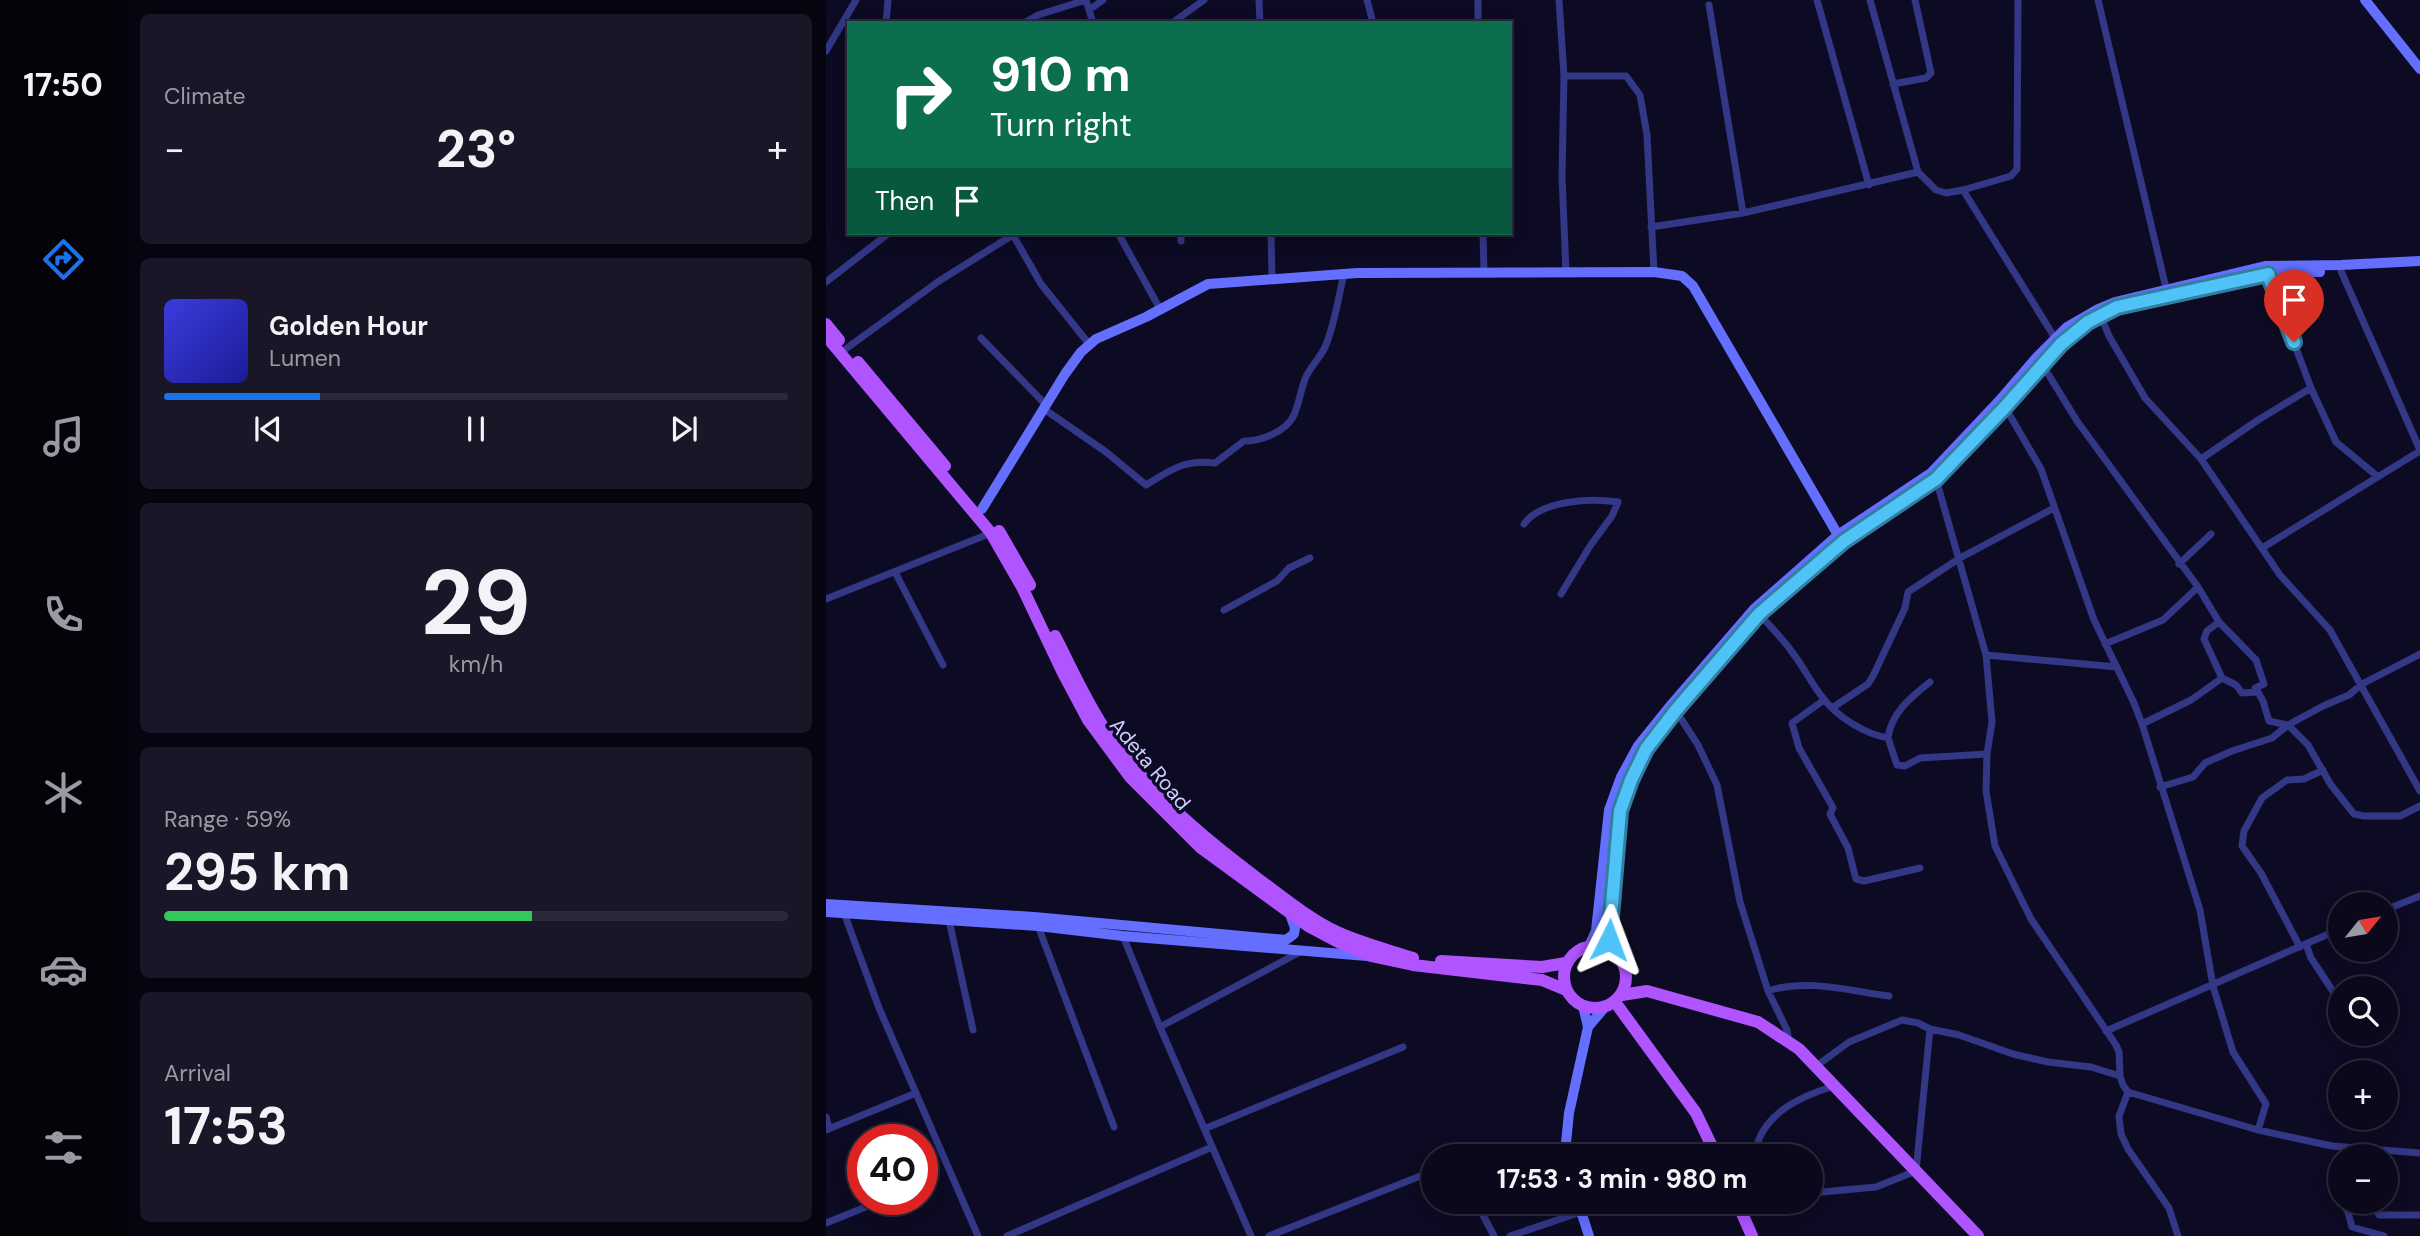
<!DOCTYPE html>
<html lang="en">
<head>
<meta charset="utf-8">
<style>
  body { margin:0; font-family:"DM Sans",sans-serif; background:#181627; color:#f1f3f6; height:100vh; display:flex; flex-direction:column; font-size:26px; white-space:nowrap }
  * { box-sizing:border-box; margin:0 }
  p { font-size:23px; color:#999aa2 }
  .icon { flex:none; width:38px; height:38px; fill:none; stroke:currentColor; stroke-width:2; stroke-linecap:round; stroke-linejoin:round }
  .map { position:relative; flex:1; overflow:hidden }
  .panel { display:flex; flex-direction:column; gap:14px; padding:14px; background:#06040e; width:700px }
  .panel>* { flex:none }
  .top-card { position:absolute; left:21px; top:21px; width:665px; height:214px; border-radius:0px; box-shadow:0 4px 18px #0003,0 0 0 2px #2a2939; background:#0b6e4f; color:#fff; overflow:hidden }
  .needle { width:46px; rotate:60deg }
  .controls { position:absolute; left:1502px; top:892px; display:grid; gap:14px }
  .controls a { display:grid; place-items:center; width:70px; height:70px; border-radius:50%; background:#0a081a; box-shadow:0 4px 18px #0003,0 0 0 2px #2a2939; font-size:35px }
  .speed { position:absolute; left:21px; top:1124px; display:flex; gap:14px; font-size:35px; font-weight:700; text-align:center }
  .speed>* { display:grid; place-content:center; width:91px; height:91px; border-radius:50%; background:#0a081a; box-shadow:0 4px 18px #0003,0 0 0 2px #2a2939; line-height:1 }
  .speed .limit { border:10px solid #d22; background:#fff; color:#111 }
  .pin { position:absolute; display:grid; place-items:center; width:60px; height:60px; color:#fff; margin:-72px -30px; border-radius:50% 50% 50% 0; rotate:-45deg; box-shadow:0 0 7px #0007 }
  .pin .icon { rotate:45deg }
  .me { position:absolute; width:77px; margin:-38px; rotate:3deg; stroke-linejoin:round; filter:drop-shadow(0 0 5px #0008) }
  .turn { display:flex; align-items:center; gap:24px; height:147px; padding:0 28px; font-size:32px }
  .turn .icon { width:91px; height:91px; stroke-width:2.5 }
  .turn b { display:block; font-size:49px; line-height:60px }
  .then { display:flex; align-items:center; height:66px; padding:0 28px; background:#0003; gap:14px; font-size:26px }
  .big { font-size:52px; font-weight:700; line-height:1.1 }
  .panel .widget { flex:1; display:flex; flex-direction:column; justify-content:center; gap:10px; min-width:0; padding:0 24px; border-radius:10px; background:#181627 }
  .panel .dial { align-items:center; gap:0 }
  .dial b { font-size:91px; line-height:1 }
  .song { display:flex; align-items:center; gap:21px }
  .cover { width:84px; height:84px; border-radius:10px; background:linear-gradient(135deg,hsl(240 70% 55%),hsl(240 70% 35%)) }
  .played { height:7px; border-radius:4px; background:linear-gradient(90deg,#1a73e8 25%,#2a2939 25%) }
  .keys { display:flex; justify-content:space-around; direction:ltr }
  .heat { display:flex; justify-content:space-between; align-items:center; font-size:38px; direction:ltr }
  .charge { height:10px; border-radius:5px; background:linear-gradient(90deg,#34c759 59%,#2a2939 0) }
  .trip { position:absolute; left:595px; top:1144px; width:402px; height:70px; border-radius:35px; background:#0a081a; box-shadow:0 4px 18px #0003,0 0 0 2px #2a2939; font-weight:700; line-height:70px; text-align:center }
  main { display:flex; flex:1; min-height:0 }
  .dock { display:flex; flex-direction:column; width:126px; justify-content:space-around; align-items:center; background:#04030a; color:#999aa2 }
  .dock .icon { width:49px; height:49px }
  .dock .active { color:#1a73e8 }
  .dock b { font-size:32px; color:#f1f3f6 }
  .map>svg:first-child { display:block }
</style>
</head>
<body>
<main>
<nav class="dock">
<b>17:50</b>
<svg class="icon active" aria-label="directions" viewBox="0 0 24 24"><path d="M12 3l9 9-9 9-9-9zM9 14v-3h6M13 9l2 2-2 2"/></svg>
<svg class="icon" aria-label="music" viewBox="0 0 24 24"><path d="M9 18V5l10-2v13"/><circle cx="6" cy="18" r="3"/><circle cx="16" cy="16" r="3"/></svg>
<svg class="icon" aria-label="phone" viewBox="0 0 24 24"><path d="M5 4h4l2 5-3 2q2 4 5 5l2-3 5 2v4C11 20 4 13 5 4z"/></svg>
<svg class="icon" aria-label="climate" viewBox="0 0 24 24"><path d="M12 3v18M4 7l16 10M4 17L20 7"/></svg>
<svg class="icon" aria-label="car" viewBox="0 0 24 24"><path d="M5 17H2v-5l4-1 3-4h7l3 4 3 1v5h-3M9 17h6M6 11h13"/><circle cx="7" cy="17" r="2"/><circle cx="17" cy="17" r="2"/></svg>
<svg class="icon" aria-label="filters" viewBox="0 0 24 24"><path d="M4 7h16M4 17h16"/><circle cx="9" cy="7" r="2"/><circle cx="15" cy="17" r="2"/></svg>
</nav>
<section class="panel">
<div class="widget"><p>Climate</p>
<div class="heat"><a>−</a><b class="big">23°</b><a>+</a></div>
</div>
<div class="widget">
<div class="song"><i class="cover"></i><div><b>Golden Hour</b><p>Lumen</p></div></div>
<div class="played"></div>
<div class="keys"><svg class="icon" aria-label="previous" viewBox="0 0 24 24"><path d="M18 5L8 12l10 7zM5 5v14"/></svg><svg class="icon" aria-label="pause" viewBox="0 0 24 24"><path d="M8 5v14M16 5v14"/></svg><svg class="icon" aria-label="next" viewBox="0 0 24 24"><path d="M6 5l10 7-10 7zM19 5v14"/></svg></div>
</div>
<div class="widget dial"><b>29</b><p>km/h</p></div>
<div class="widget"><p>Range · 59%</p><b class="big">295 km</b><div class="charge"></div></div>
<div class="widget"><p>Arrival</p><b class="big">17:53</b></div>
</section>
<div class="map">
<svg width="1594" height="1236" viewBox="0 0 1594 1236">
  <rect width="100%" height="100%" fill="#0d0b23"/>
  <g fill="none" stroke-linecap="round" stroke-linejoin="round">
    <!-- street -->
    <path stroke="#323786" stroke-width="7" d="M433,0l1,23
      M541,0l6,23
      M652,0v23
      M733,0l5,76 -2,100 4,97
      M991,0l52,185
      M1044,0l48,172 18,18 10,3 17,-3 48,-14 6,-7 1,-169
      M1272,0l68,288
      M883,5l34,208
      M263,10l14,-10
      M60,23l2,-23
      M198,23l14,-8 48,-15 7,23
      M346,23l32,-23
      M0,51l30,-51
      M738,76h62l14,19 7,40 7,137
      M1067,84l33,-6 5,-5 -16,-73
      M1137,190l92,148
      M825,227l92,-14 175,-41
      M292,233l42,76
      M355,233v8
      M445,233l1,45
      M657,233l1,39
      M187,235l28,49 48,60
      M1515,271l79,179
      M0,282l63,-49
      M1274,314l9,22 36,62 56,61 79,116 50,55 90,161
      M155,338l65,67
      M21,348l92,-67 77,-48
      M1216,364l35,57 121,166 21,35 -12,9 -3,8 18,39 14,7 6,8 16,-1 5,9 6,20 19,4 20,20 23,40 23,29 10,2h36l20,-10
      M1485,388l25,54 41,34
      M1179,407l36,62 53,151 40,83 8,21 58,186 13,76 20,66 33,52 -8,26
      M218,409l62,43 40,33c25,-15 38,-26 69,-22l29,-22c17,0 42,-9 50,-26 5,-12 7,-25 11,-36 5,-12 15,-21 20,-32 10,-23 13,-49 19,-73
      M1375,459l57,-39 53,-32 -43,-114
      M1110,479l50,176 6,67 -5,32 -1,37 9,55 36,73 85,126 3,7 1,24
      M698,524c17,-24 67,-26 94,-22l-6,14 -22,30 -29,48
      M1436,548l158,-97
      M1353,564l32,-30
      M69,572l48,93
      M0,599l165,-66
      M398,610l53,-29 12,-13 21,-10
      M933,614c11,12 23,24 33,38 11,14 19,31 31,46 14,19 42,36 65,40l9,27 8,1 15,-8 67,-4
      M1393,622l37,38 8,24 -9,4 3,4
      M1279,644l58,-24 35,-33
      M1160,655l131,12
      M998,700l-32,23 7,25 32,56 2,4 -3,6 18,34 8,31 8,2 56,-13
      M1006,708l36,-24 5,-8 32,-68 3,-16 52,-34 94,-50
      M850,711l22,34 19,40 23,117 28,89 19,39 2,12
      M1316,724l49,-24 31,-22
      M1062,738c3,-25 23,-41 42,-56
      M1334,787l33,-10 12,-14 27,-12 40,-13 16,-13 35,-19 26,-11 13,-11 58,-30
      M1559,910l35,-14
      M18,913l35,95 99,228
      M123,920l24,110
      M212,926l76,201
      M297,936l37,91 91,209
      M1480,944l5,14 29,44
      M1474,947l-39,-74 -19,-27 2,-15 18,-33 25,-18 17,-1 19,-9
      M942,991c38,-13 82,0 121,5
      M334,1027l140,-75
      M1280,1031l234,-102
      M989,1067l34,-25 53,-22 16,3 12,6 29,6 54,19 35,8 43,5 29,9 3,9 5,7 -9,24 2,18 7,15 41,59 9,28
      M1302,1092l130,38 74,16 88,7
      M0,1117l3,11
      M378,1129l199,-82
      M0,1130l90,-37
      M931,1144c11,-33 45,-48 77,-58
      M843,1157l3,-1
      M985,1193l65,-6 40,-16 14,-142
      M650,1202l18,34
      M1515,1202l7,10 4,15 32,9
      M1547,1202l6,13h41
      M914,1208l31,-6
      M0,1223l57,-23
      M181,1236l205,-89
      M443,1236l164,-65
      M684,1236l71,-24"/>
    <!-- secondary -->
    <path stroke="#646fff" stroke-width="10" d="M1539,0l55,69
      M1423,277l19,-3 52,-2
      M156,509l83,-135 16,-22 15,-13 50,-22 62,-33 149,-11 297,-1 28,4 11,10 145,249
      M0,904l208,13 252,23 8,-6 1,-6 -5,-14
      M0,912l212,14 85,10 244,20
      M763,946l7,-15 13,-121 12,-33 17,-31 33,-41 83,-96 84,-74 93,-62 68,-72 37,-43 31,-31 31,-18 17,-7 150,-36 76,-1 79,-4
      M789,952l-6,-12 -1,-10 13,-119 10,-31 15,-31 30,-38 83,-97 85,-74 92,-61 69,-72 56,-63 34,-27
      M762,1027l17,-20
      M742,1157l-2,-14 3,-30 19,-86 -5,-21
      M752,1202l11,34"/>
    <!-- primary -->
    <path stroke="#b054ff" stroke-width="12" d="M0,324l13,16
      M0,336l165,197 31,54 41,86 25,47 42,57 71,71 107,78 32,17 31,13 42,9 129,15 24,10
      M32,362l87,104
      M173,531l31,54
      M229,636c17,33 32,68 53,98 41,58 93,102 149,144 26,19 51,40 80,54 24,11 51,18 76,26
      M738 977a31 31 0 1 1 62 0a31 31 0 1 1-62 0Z
      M615,961l101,6 24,-4
      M796,995l25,-4 111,31 41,27 179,187
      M789,1002l81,111 21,44
      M911,1202l15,34"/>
  </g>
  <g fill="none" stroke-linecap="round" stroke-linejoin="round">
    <defs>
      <path id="route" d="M783,940l11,-129 11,-31 15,-31 30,-39 83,-96 85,-73 92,-62 69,-72 56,-63 27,-22 29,-15 151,-33 26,68"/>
    </defs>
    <!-- route casing -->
    <use href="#route" stroke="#337fa1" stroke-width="18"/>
    <!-- route -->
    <use href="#route" stroke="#4fc3f7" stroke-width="12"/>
  </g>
  <g text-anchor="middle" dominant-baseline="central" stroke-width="7" stroke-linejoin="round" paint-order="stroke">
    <!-- street labels -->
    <g font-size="21" fill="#cfcdff" stroke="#0d0b23">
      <text transform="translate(324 764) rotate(50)">Adeta Road</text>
    </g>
  </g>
</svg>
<div class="controls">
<a><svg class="needle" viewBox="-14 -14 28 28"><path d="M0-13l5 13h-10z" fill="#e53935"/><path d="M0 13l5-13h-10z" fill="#999aa2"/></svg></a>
<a><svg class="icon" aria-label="search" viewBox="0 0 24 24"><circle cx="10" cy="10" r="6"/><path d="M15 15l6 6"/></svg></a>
<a>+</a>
<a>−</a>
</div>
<div class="speed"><div class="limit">40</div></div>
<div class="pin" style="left:1468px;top:342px;background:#d93025"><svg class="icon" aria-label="arrive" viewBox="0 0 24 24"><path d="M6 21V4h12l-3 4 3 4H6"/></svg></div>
<svg class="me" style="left:783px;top:940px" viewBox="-20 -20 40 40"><path d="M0-17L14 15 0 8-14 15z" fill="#4fc3f7" stroke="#fff" stroke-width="4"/></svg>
<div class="trip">17:53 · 3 min · 980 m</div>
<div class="top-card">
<div class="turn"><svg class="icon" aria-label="right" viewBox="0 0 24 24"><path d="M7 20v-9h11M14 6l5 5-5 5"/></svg><div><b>910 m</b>Turn right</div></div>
<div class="then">Then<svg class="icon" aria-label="arrive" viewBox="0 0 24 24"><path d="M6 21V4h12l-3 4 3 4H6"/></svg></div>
</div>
</div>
</main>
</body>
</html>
